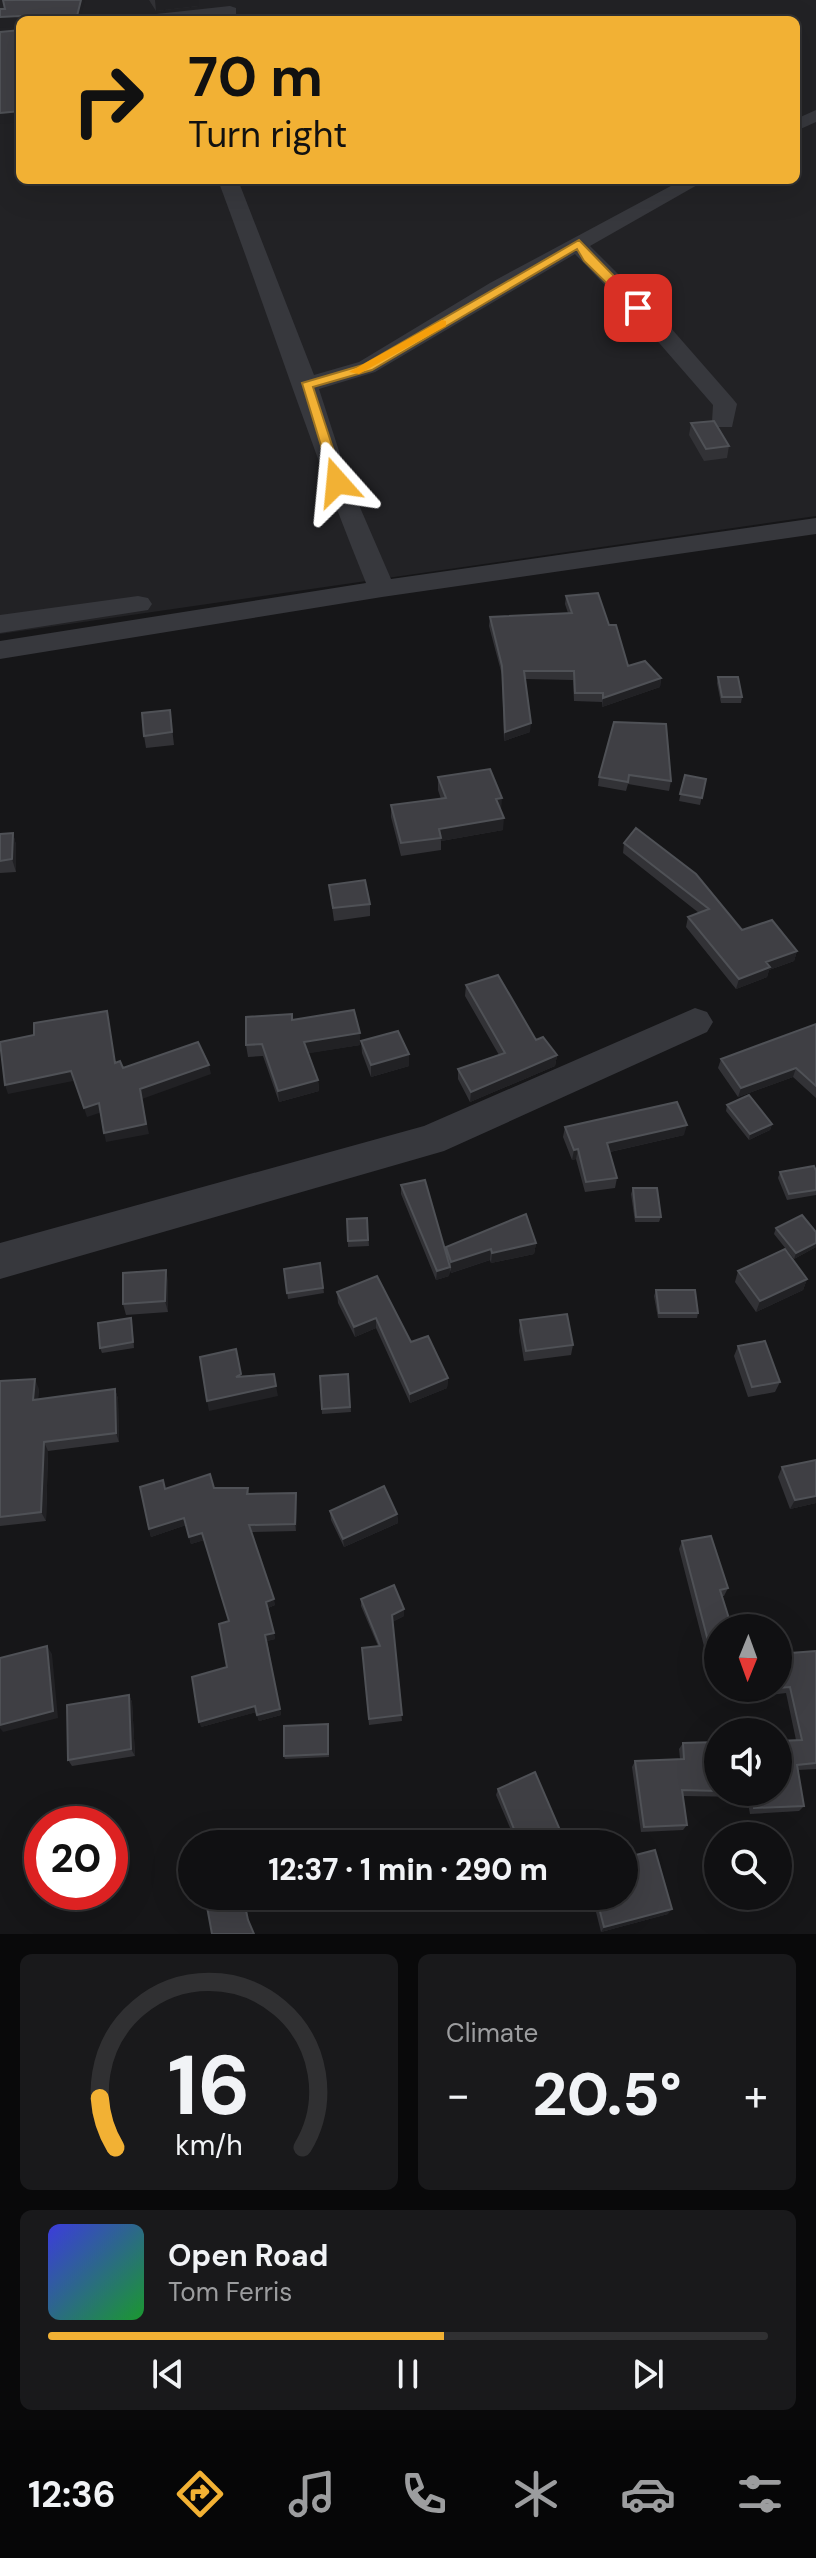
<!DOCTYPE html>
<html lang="en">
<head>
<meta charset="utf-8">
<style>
  body { margin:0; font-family:"DM Sans",sans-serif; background:#19191b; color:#f1f3f6; height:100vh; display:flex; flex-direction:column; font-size:30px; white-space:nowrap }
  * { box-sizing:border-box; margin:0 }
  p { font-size:26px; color:#9c9d9f }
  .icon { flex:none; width:44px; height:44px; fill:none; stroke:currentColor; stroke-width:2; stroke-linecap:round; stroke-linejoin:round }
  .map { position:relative; height:1934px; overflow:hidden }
  .panel { display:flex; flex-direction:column; gap:20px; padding:20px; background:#09090a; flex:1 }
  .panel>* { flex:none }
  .guide { position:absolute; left:16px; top:16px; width:784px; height:168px; border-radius:12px; box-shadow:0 8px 32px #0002,0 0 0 2px #303032; background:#f2b134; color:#111; overflow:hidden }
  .needle { width:52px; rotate:181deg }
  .controls { position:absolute; left:704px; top:1614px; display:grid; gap:16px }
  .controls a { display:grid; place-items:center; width:88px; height:88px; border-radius:50%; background:#101012; box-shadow:0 8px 32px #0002,0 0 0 2px #303032; font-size:40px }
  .speed { position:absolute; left:24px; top:1806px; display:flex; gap:16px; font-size:40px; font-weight:700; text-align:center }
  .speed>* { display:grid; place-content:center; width:104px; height:104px; border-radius:50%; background:#101012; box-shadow:0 8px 32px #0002,0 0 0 2px #303032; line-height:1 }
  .speed .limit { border:12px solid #d22; background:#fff; color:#111 }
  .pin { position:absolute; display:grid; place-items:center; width:68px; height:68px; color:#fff; margin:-34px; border-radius:16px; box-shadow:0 4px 12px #0006 }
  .me { position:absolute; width:88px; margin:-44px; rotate:342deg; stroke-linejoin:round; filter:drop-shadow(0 0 6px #0008) }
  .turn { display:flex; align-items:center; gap:28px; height:168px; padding:0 40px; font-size:36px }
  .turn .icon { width:104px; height:104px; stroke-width:2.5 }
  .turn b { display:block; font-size:56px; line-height:68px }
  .big { font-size:60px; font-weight:800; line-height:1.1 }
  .panel .widget { flex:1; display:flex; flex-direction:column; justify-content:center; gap:12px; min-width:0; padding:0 28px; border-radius:12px; background:#19191b }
  .panel .dial { align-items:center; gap:0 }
  .dial svg { height:208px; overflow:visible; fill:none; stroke:#303032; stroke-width:7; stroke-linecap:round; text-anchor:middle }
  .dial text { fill:#f1f3f6; stroke:none }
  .song { display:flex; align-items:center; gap:24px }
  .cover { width:96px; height:96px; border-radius:12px; background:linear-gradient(135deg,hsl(240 70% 55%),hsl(130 70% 35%)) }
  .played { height:8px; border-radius:4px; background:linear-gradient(90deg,#f2b134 55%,#303032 55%) }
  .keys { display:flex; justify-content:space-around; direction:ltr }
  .heat { display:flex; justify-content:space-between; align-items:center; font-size:44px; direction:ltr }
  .panel .tiles { flex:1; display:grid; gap:20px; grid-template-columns:1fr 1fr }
  .widget:last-child { grid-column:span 2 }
  .trip { position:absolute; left:178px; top:1830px; width:460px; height:80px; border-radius:40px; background:#101012; box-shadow:0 8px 32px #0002,0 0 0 2px #303032; font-weight:800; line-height:80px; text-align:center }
  .tab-bar { display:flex; height:128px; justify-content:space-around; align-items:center; background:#060607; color:#9c9d9f }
  .tab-bar .icon { width:56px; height:56px }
  .tab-bar .active { color:#f2b134 }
  .tab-bar b { font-size:36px; color:#f1f3f6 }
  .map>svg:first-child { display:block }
</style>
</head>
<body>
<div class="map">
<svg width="816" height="1934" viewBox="0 0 816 1934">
  <rect width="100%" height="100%" fill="#161618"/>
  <!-- built -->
  <path fill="#222225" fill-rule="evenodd" d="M0,0h816v516l-816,118zM20,20h776v160h-776z"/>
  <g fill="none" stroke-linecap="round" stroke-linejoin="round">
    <!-- minor -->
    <path fill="#37383d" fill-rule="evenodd" d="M230,6l6,2v6l-44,6h-53l8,-5z
      M816,110v12l-20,9v-12z
      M218,180h20l76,195 45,-13 131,-79 192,-103h24l-116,66 73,73 70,80 4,5 -5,23h-16l-4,-5 1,-17 -66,-76 -72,-75 -200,118 -56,17 30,93 42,97 425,-61v16l-434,63 -382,62v-18l366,-58c-54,-132 -98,-269 -148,-403z
      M138,596l10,2 4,6 -4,6 -148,23v-18z
      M695,1008l12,4 6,10 -6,10 -263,119 -444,128v-36l424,-117z"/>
  </g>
  <!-- wall -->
  <path fill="#323236" d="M149,0h50v6l-43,5z
    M691,423l38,23 -2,12 -23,3 -15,-26z
    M566,596l43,29 19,41 33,12 -1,9 -58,20v-5l-28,-1 -1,-21 -48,-1 5,53 -26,9 -2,-66 -13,-49 1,-9 78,-4 -3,-9z
    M718,677l24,20 -1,6h-20l-4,-20z
    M170,710l4,35 -28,3 -2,-12z
    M614,722l57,59 -2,10 -41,-7 -2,7 -28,-5 1,-9z
    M685,775l21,4 -6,26 -21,-4z
    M438,777l63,34 2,19 -62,11v9l-40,6 -10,-39v-12l50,-6 -3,-9z
    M13,833l3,12v27l-16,1v-39z
    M624,843l118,87 55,21 -3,10 -25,9 -2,7 -31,12 -50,-62 2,-10 11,-4 -76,-60z
    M329,885l41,19v12l-36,5z
    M466,985l91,70 -2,11 -85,36 -12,-23v-10l41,-14 -34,-59z
    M292,1020l68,25 -52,8 10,27 1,11 -40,11 -16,-46 -15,1 -2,-12z
    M816,1024v74l-23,-21 -55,20 -20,-29 3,-9z
    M361,1041l48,13v12l-38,11 -9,-24z
    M727,1105l45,19 -2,6 -21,10 -23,-29z
    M565,1127l119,8 -74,17 7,26 -2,10 -30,4 -9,-33 -4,1 -9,-23z
    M816,1171v24l-29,5 -9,-22 2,-6z
    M401,1185l45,68v-6l90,-4 -2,11 -43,9 -1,-3 -39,13 -1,-4 -1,7 -13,4 -35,-86z
    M633,1188l28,29 -2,5h-24l-4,-28z
    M367,1218l2,28 -21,1 -1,-28z
    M776,1228l40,4v15l-22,12 -20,-25z
    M320,1263l4,30 -36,6 -4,-30z
    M738,1271l69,8 -4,11 -47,22 -21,-30z
    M168,1280v32l-42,3 -3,-11z
    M656,1290l42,23 -1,5h-39l-4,-22z
    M337,1292l74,50 37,36 -1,10 -37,15 -34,-75 -21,9 -17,-34z
    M520,1320l53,25 -2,10 -47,6 -5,-30z
    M132,1323l2,25 -32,5 -2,-5z
    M738,1346l42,36 -5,10 -27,5 -14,-41z
    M348,1374l3,38 -29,2 -2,-38z
    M0,1381l39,8 -1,10 77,-10 3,10 1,43 -71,9 -2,70 -46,5z
    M816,1460v43l-26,6 -12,-32 4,-10z
    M248,1488l1,6 47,-1 1,8 -1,30 -45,1 24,73 -7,3 7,31 -8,2 14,74 -22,6 -3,-9 -55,15 26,-60 2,-46 -25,-81 -13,4 -5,-19 -35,12 -2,-8 17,-40z
    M330,1511l67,3 1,9 -54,24 -13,-27z
    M682,1541l46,47 -4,8h-2l-4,32v60h5l-8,1 -36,-140z
    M361,1599l43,17 -12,6 10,99 -33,4 -7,-77 16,-2 -17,-40z
    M816,1651v118l-18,1 6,36 -5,5 -49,3 -3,-17 -64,-1 4,29 -4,5 -42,2 -9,-65 3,-6 45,-2 -1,-10 4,-6 35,-1v50h60l18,-52 -10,-47 -16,2 -1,-7h9z
    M129,1695l3,7 3,54 -63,10 -4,-6z
    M328,1724l1,33 -44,2 -1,-3z
    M498,1789l68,55h-49l-21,-49z
    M592,1896h32l44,18 -67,18z"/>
  <!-- shaded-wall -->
  <path fill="#212124" d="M81,0h4l-5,20h-4z
    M155,0h44v6l-43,5z
    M20,16v10l-20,2v-11z
    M20,111v11l-20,2v-11z
    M661,678l-1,9 -58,20 1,-9z
    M531,723l-1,9 -26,9 1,-9z
    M502,798l-1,13 -5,-12z
    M504,818l-1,12 -62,11 -2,-12z
    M13,833l3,12v27l-4,-13z
    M797,951l-3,10 -25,9 -2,7 -31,12 3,-10 27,-17z
    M360,1033v12l-55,9 -1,-12z
    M409,1054v12l-38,11v-12z
    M557,1055l-2,11 -85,36 1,-10z
    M209,1065l2,9 -69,25 7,35 -43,8 -2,-9 36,-44z
    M796,1068l-3,9 -55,20 3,-9z
    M71,1071l2,10 -65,13 -3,-9z
    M318,1080l1,11 -40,11 -1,-11z
    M99,1103l3,9 -15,5 -3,-9z
    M772,1124l-2,6 -21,10 1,-6z
    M687,1125l-3,10 -79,18 2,-10z
    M578,1149l-2,10 -4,1 2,-10z
    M536,1243l-2,11 -43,9 1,-10z
    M816,1243v4l-22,12 2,-6z
    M491,1249l-1,11 -39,13v-11z
    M450,1267l-1,9 -13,4 1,-9z
    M166,1270l2,10v32l-3,-11z
    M807,1279l-4,11 -47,22 4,-11z
    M376,1318v10l-21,9 -1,-10z
    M448,1378l-1,10 -37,15v-9z
    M35,1379l4,10 -2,21 -4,-10z
    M276,1386l2,10 -69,15 -2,-10z
    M115,1389l3,10 1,43 -3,-9z
    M44,1442l4,9 -2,70 -5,-9z
    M296,1493l1,8 -1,30 -1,-7z
    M816,1496v7l-26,6 5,-9z
    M397,1514l1,9 -54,24 -1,-8z
    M184,1518l2,7 -35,12 -2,-8z
    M202,1533l2,7 -13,4 -2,-7z
    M274,1599l1,6 -7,3 -2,-6z
    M404,1609v7l-12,6v-7z
    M274,1633l1,6 -8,2 14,74 -22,6 -2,-6 8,-80z
    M47,1646l5,8 6,64 -55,14 -3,-4v-3z
    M129,1695l3,7 3,54 -4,-7z
    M255,1706l2,6 -56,15 -2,-5z
    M672,1909l-4,5 -67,18 3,-5z"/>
  <!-- building -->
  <path fill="#3f3f44" stroke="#4f5156" stroke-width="2" d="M3,0h78l-5,20h-56v-4l-20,1v-8h5z
    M20,30v81l-20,2v-81z
    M714,421l15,25 -23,3 -15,-26z
    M598,593l11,32h7l12,41 17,-5 16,17 -58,20v-5h-28l-1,-22h-50l7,52 -26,9 -3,-66 -12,-49 82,-4 -6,-17z
    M718,677h20l4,20h-20z
    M170,710l2,22 -28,4 -2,-23z
    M614,722l52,2 5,57 -42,-6 -1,7 -29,-5z
    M490,769l12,29 -6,1 8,19 -65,11 2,9 -40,5 -10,-38 55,-7 -8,-21z
    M685,775l21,4 -4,19 -22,-4z
    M636,828l60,46 46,56 30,-10 25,31 -31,11 4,5 -31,12 -51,-62 21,-8 -85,-66z
    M13,833l-1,26 -12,2v-27z
    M365,880l5,24 -37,4 -4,-23z
    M498,975l38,65 7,-3 14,18 -86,37 -13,-23 47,-16 -39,-68z
    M354,1010l6,23 -56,9 14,38 -40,11 -16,-47 -16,1v-28l46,-3v6z
    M107,1011l8,52 5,-2 3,7 75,-26 11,23 -69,24 6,35 -42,9 -5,-30 -15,5 -13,-37 -66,14 -5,-43 34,-7v-12z
    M816,1024v62l-20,-18 -55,20 -20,-29z
    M398,1031l11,23 -38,11 -10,-24z
    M749,1095l23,29 -22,10 -23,-29z
    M677,1102l10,23 -80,18 10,35 -31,4 -8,-33 -4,1 -9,-23z
    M814,1166l2,5v19l-27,4 -9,-22z
    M425,1180l25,87 -13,4 -36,-86z
    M633,1188h24l4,29h-25z
    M526,1214l10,29 -44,10 -1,-4 -40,13 -5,-15z
    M802,1215l14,17v11l-20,10 -20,-25z
    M367,1218l1,22 -20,1 -1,-22z
    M785,1249l22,30 -47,22 -22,-30z
    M320,1263l3,25 -36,5 -3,-24z
    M166,1270l-1,31 -42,3v-31z
    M377,1276l34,66 17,-6 20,42 -38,16 -34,-76 -22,9 -17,-35z
    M656,1290h39l3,23h-39z
    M567,1314l6,31 -47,6 -6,-31z
    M131,1318l2,24 -33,6 -2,-25z
    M765,1341l15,41 -28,5 -14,-41z
    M236,1349l5,25 -5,3 38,-3 2,12 -69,15 -7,-44z
    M348,1374l2,33 -28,2 -2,-33z
    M35,1379l-2,21 82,-11 1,44 -72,9 -3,70 -41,5v-136z
    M816,1460v36l-21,4 -13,-33z
    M210,1474l4,14h34l-1,6 49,-1 -1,31 -46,1 25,74 -8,3 8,31 -9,2 15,74 -23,6 -2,-9 -56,16 -7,-45 35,-10 -8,-43 10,-3 -27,-88 -13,4 -5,-19 -35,11 -9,-42 23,-7 2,9z
    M384,1486l13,28 -54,25 -13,-28z
    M711,1536l17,52 -8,2 12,38h-14v51l-36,-138z
    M394,1585l10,24 -12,6 10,100 -33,4 -7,-71 18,-2 -19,-47z
    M47,1646l6,65 -53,14v-67z
    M816,1651v112l-19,2 7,41 -50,2 -2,-16h26v-51l24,-1 -12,-53 -12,1v-34z
    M129,1695l2,54 -63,11 -1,-55z
    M328,1724v30l-44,2v-30z
    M718,1742v49l-36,-1 5,35 -43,2 -9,-66 49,-2 -1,-16z
    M535,1772l31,72h-46l-22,-55z
    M655,1850l17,59 -68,18 -8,-31h28v-38z
    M205,1896h38l5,24 6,14h-42z"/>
  <!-- route -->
  <path fill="#f2b134" stroke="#9d7322" stroke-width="2" d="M579,240l63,65v5h-8l-50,-49 -7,-12 -205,121 -59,17 31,95 -11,3 -31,-102 61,-18z"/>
  <!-- slow -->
  <path fill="#f59e0b" d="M442,320l4,1v5l-87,48 -10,-2z"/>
</svg>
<div class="controls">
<a><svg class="needle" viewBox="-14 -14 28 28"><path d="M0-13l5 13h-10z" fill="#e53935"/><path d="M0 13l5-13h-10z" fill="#9c9d9f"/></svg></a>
<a><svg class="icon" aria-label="sound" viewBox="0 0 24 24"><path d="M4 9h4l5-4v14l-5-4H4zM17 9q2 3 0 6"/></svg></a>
<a><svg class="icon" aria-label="search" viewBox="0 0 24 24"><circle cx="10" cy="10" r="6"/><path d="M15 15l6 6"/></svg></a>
</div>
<div class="speed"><div class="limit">20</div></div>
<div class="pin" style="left:638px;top:308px;background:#d93025"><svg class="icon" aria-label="arrive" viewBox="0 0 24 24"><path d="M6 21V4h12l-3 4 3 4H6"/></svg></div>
<svg class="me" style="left:337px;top:482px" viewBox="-20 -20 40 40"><path d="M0-17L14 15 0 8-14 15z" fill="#f2b134" stroke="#fff" stroke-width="4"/></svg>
<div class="trip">12:37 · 1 min · 290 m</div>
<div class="guide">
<div class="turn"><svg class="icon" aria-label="right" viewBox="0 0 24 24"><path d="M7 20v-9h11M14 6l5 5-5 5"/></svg><div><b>70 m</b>Turn right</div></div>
</div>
</div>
<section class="panel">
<div class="tiles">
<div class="widget dial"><svg viewBox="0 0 100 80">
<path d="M14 69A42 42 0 1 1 86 69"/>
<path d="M14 69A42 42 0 0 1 8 50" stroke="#f2b134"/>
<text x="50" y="56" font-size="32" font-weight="700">16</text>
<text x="50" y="72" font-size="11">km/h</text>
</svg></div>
<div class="widget"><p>Climate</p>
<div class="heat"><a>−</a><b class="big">20.5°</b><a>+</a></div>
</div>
<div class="widget">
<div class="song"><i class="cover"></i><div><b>Open Road</b><p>Tom Ferris</p></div></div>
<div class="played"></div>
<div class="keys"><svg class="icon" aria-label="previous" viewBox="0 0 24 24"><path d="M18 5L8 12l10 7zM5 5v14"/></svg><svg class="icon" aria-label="pause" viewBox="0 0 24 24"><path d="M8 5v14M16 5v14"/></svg><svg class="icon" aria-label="next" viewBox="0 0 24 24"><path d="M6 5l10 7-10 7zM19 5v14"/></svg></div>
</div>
</div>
</section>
<nav class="tab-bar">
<b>12:36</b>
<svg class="icon active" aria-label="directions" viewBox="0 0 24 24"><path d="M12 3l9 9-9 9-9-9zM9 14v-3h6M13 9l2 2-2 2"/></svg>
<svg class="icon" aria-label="music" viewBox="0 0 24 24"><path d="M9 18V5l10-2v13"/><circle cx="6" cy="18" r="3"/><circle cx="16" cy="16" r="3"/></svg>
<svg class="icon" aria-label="phone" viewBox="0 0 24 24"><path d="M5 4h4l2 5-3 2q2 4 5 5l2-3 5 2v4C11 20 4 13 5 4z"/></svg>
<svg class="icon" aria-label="climate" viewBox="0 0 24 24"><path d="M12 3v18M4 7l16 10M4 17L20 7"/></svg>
<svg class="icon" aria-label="car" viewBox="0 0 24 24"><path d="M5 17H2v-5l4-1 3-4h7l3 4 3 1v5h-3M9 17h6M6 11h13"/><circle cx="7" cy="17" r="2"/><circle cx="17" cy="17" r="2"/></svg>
<svg class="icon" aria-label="filters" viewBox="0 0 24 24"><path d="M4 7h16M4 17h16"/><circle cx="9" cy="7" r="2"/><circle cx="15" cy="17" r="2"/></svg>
</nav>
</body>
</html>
